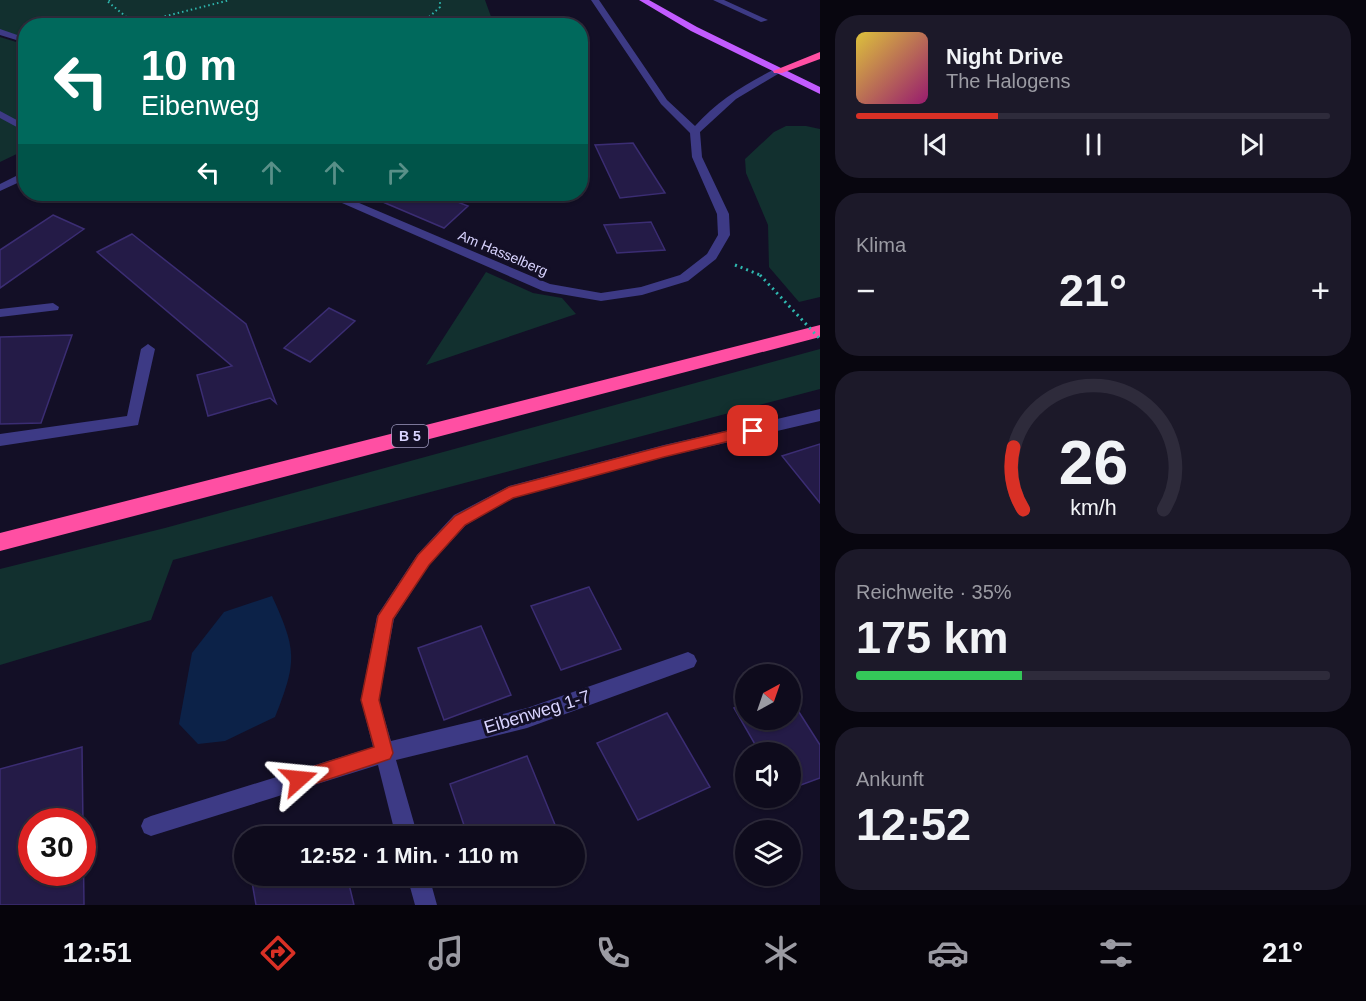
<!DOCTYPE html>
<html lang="de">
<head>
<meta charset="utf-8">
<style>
  body { margin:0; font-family:Helvetica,sans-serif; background:#1c1929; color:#f1f3f6; height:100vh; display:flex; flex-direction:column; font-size:22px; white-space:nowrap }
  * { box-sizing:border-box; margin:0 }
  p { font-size:20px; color:#9b9ba3 }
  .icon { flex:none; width:33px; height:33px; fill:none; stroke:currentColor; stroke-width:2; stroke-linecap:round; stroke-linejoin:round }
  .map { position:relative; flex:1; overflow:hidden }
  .details { display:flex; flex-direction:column; gap:15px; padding:15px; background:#08060f; width:546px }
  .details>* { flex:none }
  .banner { position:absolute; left:18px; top:18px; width:570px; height:183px; border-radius:24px; box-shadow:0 2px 4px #0004,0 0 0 2px #2e2b3b; background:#00695c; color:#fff; overflow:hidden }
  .needle { width:39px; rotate:40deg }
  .buttons { position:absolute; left:735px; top:664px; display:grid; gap:12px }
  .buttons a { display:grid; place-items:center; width:66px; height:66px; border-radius:50%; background:#0e0b1c; box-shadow:0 2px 4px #0004,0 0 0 2px #2e2b3b; font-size:30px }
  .speed { position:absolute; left:18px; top:808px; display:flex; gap:12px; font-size:30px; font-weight:700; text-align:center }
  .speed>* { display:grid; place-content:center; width:78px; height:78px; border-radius:50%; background:#0e0b1c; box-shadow:0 2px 4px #0004,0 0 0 2px #2e2b3b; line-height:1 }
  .speed .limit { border:9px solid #d22; background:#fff; color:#111 }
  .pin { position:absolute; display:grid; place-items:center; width:51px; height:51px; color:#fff; margin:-26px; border-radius:12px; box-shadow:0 3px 9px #0006 }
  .me { position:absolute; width:66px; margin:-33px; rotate:72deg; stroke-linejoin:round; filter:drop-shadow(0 0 4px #0008) }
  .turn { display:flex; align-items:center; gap:21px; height:126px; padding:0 24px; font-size:27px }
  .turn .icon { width:78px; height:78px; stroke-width:2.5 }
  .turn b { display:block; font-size:42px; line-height:51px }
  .lanes { display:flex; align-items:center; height:57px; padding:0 24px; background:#0003; justify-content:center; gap:30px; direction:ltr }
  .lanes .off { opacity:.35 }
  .big { font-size:45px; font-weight:700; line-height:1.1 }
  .details .card { flex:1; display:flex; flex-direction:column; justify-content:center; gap:9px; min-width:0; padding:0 21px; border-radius:24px; background:#1c1929 }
  .details .dial { align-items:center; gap:0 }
  .dial svg { height:156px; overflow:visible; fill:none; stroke:#2e2b3b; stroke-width:7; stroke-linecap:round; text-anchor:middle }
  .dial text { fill:#f1f3f6; stroke:none }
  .song { display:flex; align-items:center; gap:18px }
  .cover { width:72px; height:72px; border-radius:9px; background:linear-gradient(135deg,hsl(50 70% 55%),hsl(320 70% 35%)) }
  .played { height:6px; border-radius:3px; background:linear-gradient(90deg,#d93025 30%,#2e2b3b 30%) }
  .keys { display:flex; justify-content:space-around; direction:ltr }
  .heat { display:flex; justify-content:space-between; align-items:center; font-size:33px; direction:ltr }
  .charge { height:9px; border-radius:4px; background:linear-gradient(90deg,#34c759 35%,#2e2b3b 0) }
  .trip { position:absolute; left:234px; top:826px; width:351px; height:60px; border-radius:30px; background:#0e0b1c; box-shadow:0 2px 4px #0004,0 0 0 2px #2e2b3b; font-weight:700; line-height:60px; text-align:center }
  .dock { display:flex; height:96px; justify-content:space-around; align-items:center; background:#06040b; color:#9b9ba3 }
  .dock .icon { width:42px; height:42px }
  .dock .selected { color:#d93025 }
  .dock b { font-size:27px; color:#f1f3f6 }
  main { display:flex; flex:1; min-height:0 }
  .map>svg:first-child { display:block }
</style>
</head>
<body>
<main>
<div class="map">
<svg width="820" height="905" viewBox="0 0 820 905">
  <rect width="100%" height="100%" fill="#130f26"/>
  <!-- green -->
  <path fill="#12302f" d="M0,0h485l9,25 -468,1 -1,13 -25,-9z
    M0,37l26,8 -1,105 -25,12z
    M786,126h20l14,3v168l-21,5 -30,-35 -1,-42 -22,-52 -1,-14 29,-27z
    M486,272l47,21 29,5 14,16 -150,51z
    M820,349v40l-647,171 -22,60 -151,45v-96l165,-41z"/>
  <!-- water -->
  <path fill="#0c2248" d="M272,596c25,55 25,65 3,121l-50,24 -27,3 -19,-20 13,-71 32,-41z"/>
  <!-- building -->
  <path fill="#241b47" stroke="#3b2d73" stroke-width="1.5" fill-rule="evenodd" d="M633,143l32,50 -45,5 -25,-53z
    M364,194h73l31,12 -24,22z
    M53,215l31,14 -84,59v-38z
    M651,222l14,28 -48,3 -13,-28z
    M132,234l114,90 30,79 -6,-5 -62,18 -11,-41 35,-9 -135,-114z
    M329,308l26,13 -45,41 -26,-14z
    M72,335l-31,88 -41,1v-87z
    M820,444v59l-38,-47z
    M589,587l32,62 -60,21 -30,-64z
    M481,626l30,69 -67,25 -26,-72z
    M790,698l30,47v33l-30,11v-36h-30l-26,-45 12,-4v16h44z
    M667,713l43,74 -72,33 -41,-77z
    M82,747l2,158h-84v-136zM32,822h50v51h-50z
    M527,756l33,81h-92l-18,-53z
    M269,876h78l7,29h-98l-4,-23z"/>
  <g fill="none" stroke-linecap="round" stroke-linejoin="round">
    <!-- path-far1 -->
    <path stroke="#2fb8b0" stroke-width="2" stroke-dasharray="1.5 3" stroke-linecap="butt" d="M110,0l-3,1 29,24
      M134,24l96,-24
      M419,26l21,-19v-7"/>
    <!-- path -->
    <path stroke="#2fb8b0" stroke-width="3" stroke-dasharray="2 4" stroke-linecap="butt" d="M735,265l25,10"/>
    <!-- minor -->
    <path fill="#3d3a85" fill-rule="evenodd" d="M591,0h8l68,100 28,26c22,-25 50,-42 80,-57l8,2 -47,28 -36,33 2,25 27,57 1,21 -14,24 -28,22 -46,14 -41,6 -58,-10 -217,-95 -1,-2h13l212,90 51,9 40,-6 39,-12 27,-21 11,-19 -1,-21 -25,-57 -2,-24 -29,-29z
      M713,0h11l44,20 -7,2z
      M0,29l26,9v5l-26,-8z
      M0,111l26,14v7l-26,-14z
      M26,171v8l-26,12v-7z
      M53,303l6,4 -1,3 -58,7v-8z
      M148,344l7,5 -17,76 -138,21v-12l127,-18 14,-67z
      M820,409v12l-156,36 -151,41 -47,27 -37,40 -35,54 -15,81 12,41 136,-33 161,-56 6,3 3,6 -3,6 -167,61 -131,32 22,77h-22l-18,-72 -227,71 -7,-3 -3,-7 3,-7 7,-3 222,-69 -12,-47 16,-84 40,-61 37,-40 55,-29 155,-41z
      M407,876h22l8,29h-22z"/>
    <!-- major -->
    <path fill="#c25bff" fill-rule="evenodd" d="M639,0h10l48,27 123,60v7l-129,-63z"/>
    <!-- highway -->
    <path fill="#ff4fa3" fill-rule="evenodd" d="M820,52v7l-38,14h-8l-1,-2z
      M820,325v12l-820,214v-18z"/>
    <!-- path-bridge -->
    <path stroke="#2fb8b0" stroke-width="3" stroke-dasharray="2 4" stroke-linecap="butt" d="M760,275l60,64"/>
  </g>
  <!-- route -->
  <path fill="#d93025" stroke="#8d1f18" stroke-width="1.5" d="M753,425l7,6 -2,3 -94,23 -151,41 -48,27 -36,40 -36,54 -14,81 14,53 -3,6 -91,30 -6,-3 -3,-7 3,-6 81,-26 -13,-47 17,-84 40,-61 37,-39 54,-29 155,-41z"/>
  <g text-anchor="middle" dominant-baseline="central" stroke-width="6" stroke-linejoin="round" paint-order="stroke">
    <!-- far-street labels -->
    <g font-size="14" fill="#d9d4ff" stroke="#130f26">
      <text transform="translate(503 253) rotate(23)">Am Hasselberg</text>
    </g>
    <!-- shield labels -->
    <rect fill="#130f26" stroke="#9e99be" stroke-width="1.5" x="392" y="425" width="36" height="22" rx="4.5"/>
    <g font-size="14" font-weight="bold" fill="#d9d4ff">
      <text x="410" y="436">B 5</text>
    </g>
    <!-- near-street labels -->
    <g font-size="18" fill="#d9d4ff" stroke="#130f26">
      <text transform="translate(537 712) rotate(-17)">Eibenweg 1-7</text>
    </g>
  </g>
</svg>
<div class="buttons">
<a><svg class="needle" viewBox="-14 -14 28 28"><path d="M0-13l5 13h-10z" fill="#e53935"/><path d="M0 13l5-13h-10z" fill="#9b9ba3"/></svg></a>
<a><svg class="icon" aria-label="sound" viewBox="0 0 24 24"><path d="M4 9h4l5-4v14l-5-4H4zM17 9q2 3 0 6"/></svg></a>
<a><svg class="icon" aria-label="layers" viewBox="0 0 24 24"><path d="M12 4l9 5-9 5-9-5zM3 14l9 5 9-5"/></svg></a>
</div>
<div class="speed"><div class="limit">30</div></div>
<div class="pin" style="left:753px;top:431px;background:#d93025"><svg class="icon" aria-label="arrive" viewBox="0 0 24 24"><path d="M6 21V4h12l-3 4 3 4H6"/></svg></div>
<svg class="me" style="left:299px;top:779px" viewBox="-20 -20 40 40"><path d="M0-17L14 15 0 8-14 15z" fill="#d93025" stroke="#fff" stroke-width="4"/></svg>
<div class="trip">12:52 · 1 Min. · 110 m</div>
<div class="banner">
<div class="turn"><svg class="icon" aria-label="left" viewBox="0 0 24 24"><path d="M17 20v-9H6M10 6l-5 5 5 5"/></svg><div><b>10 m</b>Eibenweg</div></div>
<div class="lanes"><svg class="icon" aria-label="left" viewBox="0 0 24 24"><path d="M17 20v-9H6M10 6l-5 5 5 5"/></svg><svg class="icon off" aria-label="ahead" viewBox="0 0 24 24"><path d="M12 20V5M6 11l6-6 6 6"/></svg><svg class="icon off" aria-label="ahead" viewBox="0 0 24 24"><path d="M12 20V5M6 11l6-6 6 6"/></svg><svg class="icon off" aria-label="right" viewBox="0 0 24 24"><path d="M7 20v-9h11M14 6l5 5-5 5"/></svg></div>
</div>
</div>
<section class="details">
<div class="card">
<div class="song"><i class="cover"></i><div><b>Night Drive</b><p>The Halogens</p></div></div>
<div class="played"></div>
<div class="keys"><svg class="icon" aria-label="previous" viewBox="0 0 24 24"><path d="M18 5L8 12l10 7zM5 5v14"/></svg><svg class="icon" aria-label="pause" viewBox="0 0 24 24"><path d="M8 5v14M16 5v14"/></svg><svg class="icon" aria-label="next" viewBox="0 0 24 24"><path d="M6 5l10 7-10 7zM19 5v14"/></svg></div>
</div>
<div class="card"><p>Klima</p>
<div class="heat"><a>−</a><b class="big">21°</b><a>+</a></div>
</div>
<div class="card dial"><svg viewBox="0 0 100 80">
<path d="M14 69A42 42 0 1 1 86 69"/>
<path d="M14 69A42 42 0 0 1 9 37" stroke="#d93025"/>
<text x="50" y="56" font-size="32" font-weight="700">26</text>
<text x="50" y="72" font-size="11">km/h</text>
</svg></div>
<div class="card"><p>Reichweite · 35%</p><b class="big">175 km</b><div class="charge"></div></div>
<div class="card"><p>Ankunft</p><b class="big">12:52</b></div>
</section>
</main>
<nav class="dock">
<b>12:51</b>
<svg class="icon selected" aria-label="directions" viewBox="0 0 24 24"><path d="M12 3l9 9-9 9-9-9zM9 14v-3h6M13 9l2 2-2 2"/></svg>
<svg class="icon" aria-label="music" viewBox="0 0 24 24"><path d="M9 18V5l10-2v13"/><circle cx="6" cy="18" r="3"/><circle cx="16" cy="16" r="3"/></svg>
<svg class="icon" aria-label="phone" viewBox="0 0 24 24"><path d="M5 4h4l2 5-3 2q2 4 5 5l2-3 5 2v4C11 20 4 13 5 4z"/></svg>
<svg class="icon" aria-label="climate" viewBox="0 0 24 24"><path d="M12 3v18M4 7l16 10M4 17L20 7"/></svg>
<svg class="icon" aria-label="car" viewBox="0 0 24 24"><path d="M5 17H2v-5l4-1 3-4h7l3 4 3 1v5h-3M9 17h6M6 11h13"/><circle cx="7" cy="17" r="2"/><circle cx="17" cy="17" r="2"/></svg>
<svg class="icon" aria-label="filters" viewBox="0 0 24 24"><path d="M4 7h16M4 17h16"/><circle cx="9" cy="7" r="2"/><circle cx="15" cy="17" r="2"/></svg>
<b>21°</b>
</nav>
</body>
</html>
